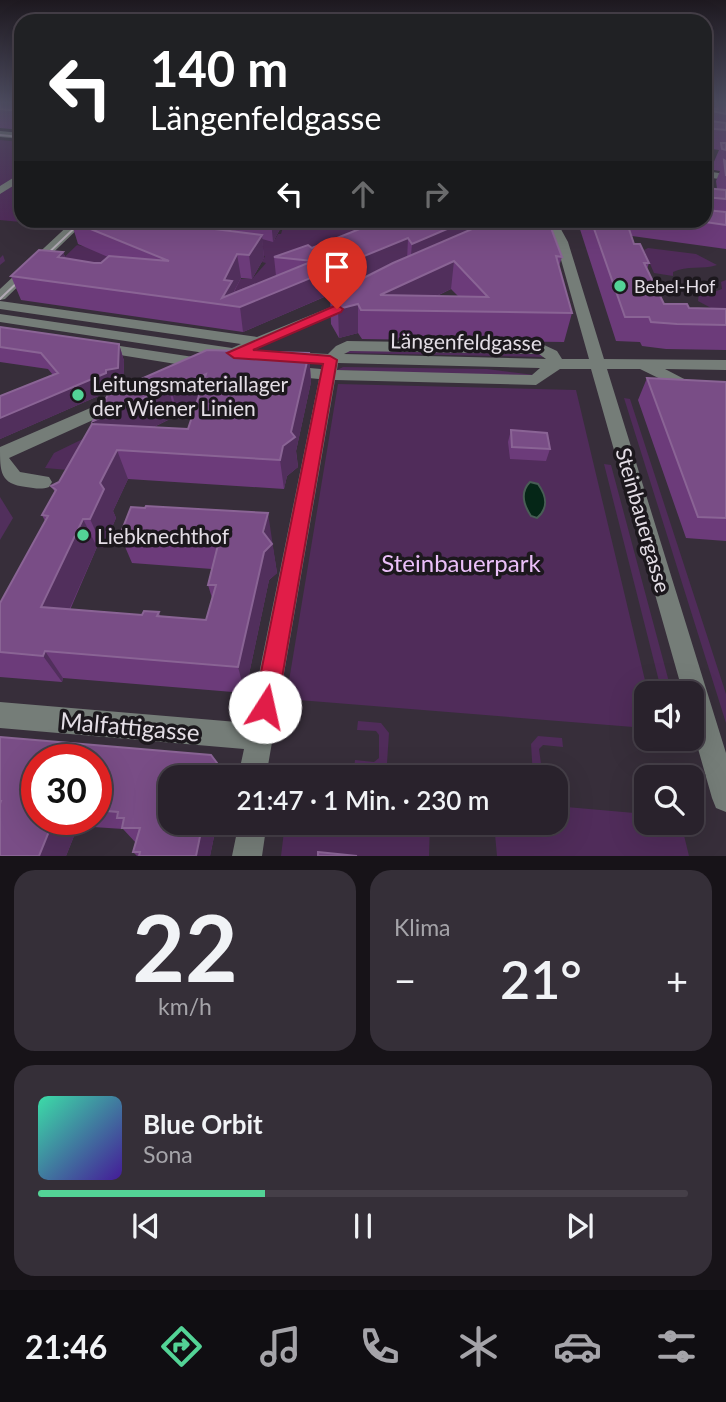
<!DOCTYPE html>
<html lang="de">
<head>
<meta charset="utf-8">
<style>
  body { margin:0; font-family:Lato,sans-serif; background:#352f38; color:#f1f3f6; height:100vh; display:flex; flex-direction:column; font-size:26px; white-space:nowrap }
  * { box-sizing:border-box; margin:0 }
  p { font-size:23px; color:#a5a4a9 }
  .icon { flex:none; width:38px; height:38px; fill:none; stroke:currentColor; stroke-width:2; stroke-linecap:round; stroke-linejoin:round }
  .map { position:relative; height:856px; overflow:hidden }
  .details { display:flex; flex-direction:column; gap:14px; padding:14px; background:#171318; flex:1 }
  .details>* { flex:none }
  .hud { position:absolute; left:14px; top:14px; width:698px; height:214px; border-radius:21px; box-shadow:0 7px 28px #0002,0 0 0 2px #453f48; background:#202124; color:#fff; overflow:hidden }
  .controls { position:absolute; left:634px; top:681px; display:grid; gap:14px }
  .controls a { display:grid; place-items:center; width:70px; height:70px; border-radius:14px; background:#29222c; box-shadow:0 7px 28px #0002,0 0 0 2px #453f48; font-size:35px }
  .speed { position:absolute; left:21px; top:744px; display:flex; gap:14px; font-size:35px; font-weight:700; text-align:center }
  .speed>* { display:grid; place-content:center; width:91px; height:91px; border-radius:50%; background:#29222c; box-shadow:0 7px 28px #0002,0 0 0 2px #453f48; line-height:1 }
  .speed .limit { border:10px solid #d22; background:#fff; color:#111 }
  .pin { position:absolute; display:grid; place-items:center; width:60px; height:60px; color:#fff; margin:-72px -30px; border-radius:50% 50% 50% 0; rotate:-45deg; box-shadow:0 0 7px #0007 }
  .pin .icon { rotate:45deg }
  .me { position:absolute; width:77px; margin:-38px; rotate:10deg; stroke-linejoin:round; filter:drop-shadow(0 0 5px #0008) }
  .turn { display:flex; align-items:center; gap:24px; height:147px; padding:0 21px; font-size:32px }
  .turn .icon { width:91px; height:91px; stroke-width:2.5 }
  .turn b { display:block; font-size:49px; line-height:60px }
  .lanes { display:flex; align-items:center; height:66px; padding:0 21px; background:#0003; justify-content:center; gap:35px; direction:ltr }
  .lanes .off { opacity:.35 }
  .big { font-size:52px; font-weight:600; line-height:1.1 }
  .details .tile { flex:1; display:flex; flex-direction:column; justify-content:center; gap:10px; min-width:0; padding:0 24px; border-radius:21px; background:#352f38 }
  .details .dial { align-items:center; gap:0 }
  .dial b { font-size:91px; line-height:1 }
  .song { display:flex; align-items:center; gap:21px }
  .cover { width:84px; height:84px; border-radius:10px; background:linear-gradient(135deg,hsl(160 70% 55%),hsl(260 70% 35%)) }
  .played { height:7px; border-radius:4px; background:linear-gradient(90deg,#53d396 35%,#453f48 35%) }
  .keys { display:flex; justify-content:space-around; direction:ltr }
  .heat { display:flex; justify-content:space-between; align-items:center; font-size:38px; direction:ltr }
  .details .tiles { flex:1; display:grid; gap:14px; grid-template-columns:1fr 1fr }
  .tile:last-child { grid-column:span 2 }
  .trip { position:absolute; left:158px; top:765px; width:410px; height:70px; border-radius:21px; background:#29222c; box-shadow:0 7px 28px #0002,0 0 0 2px #453f48; font-weight:600; line-height:70px; text-align:center }
  .dock { display:flex; height:112px; justify-content:space-around; align-items:center; background:#100e12; color:#a5a4a9 }
  .dock .icon { width:49px; height:49px }
  .dock .on { color:#53d396 }
  .dock b { font-size:32px; color:#f1f3f6 }
  .map>svg:first-child { display:block }
</style>
</head>
<body>
<div class="map">
<svg width="726" height="856" viewBox="0 0 726 856">
  <rect width="100%" height="100%" fill="#372e3a"/>
  <!-- green -->
  <path fill="#502c5a" d="M0,140l21,2v78l37,1 -6,4 -52,-5z
    M435,220l-183,91 -204,-38 29,-28 163,34h12l14,-16 -4,-1 3,-6 -163,-35h94l42,15 37,3 3,-5h3l4,-13z
    M648,248l48,6 21,11c-15,5 -30,0 -44,7v4l-19,-3 -10,-23z
    M726,280v36l-28,-15 1,-9 12,1 11,-4 -1,-7z
    M348,350l193,3 3,4 -199,-4z
    M343,367l144,2 48,6 -3,2 -195,-7z
    M338,384l238,6 72,303h-2v35l-360,-29z
    M624,398l6,1 96,295v29z
    M89,436l-9,35 -35,-3 9,-15z
    M604,464l7,1 58,217 5,1 3,10h-15z
    M358,721l23,2 8,10 -2,30 -9,8 -24,-1 1,-10 19,2 5,-4v-23l-3,-4 -19,-1z
    M538,736l24,2 1,9 -20,-2 -4,4 3,22 5,5 20,2 1,10 -13,-2v-9l-22,-1 -2,-32z
    M555,806l91,8v8l35,1 8,33h-192l-3,-33 61,-1z
    M285,823h145l-1,33h-148z"/>
  <!-- water -->
  <path fill="#052617" stroke="#485d55" stroke-width="2" d="M530,482l8,2c8,11 11,24 -1,34l-6,-2c-8,-12 -11,-24 -1,-34z"/>
  <g fill="none" stroke-linecap="round" stroke-linejoin="round">
    <!-- minor -->
    <path fill="#757d78" fill-rule="evenodd" d="M0,131l21,2v6l-21,-2z
      M705,171l21,3v6l-21,-3z
      M21,173v8l-21,13v-8z
      M74,220h13l-82,79 -5,1v-11z
      M553,221l4,1 11,20 36,117 122,1v10l-61,-1 25,13h36v10h-39l-47,-23h-33l119,384v59l-10,-4 -4,-10 -21,-74v-31h-8l-92,-324h-31l-24,16 -201,-5 -69,397h-28l6,-28 -244,-21v-26l249,21 70,-344 -32,-3 -8,-5 8,-5 34,3 2,-6 -35,-1 -8,-5 8,-5 40,2 8,-8 11,-5 195,3 15,7 5,8h27l-33,-117 -9,-17zM350,351l189,3 7,5 -202,-5zM338,363l202,5 -8,7 -195,-5z
      M353,298l7,4 -2,3 -134,57 -5,-2 -1,-5 -218,-33v-8l232,34 9,-4 -241,-35v-8l257,36z
      M100,343l107,16 8,5 -8,5 -112,-18 -3,-3 3,-3z
      M118,396l6,2 2,4 -2,4 -115,52 11,14 29,5 3,5 -3,5c-8,3 -15,1 -23,0 -26,-3 -26,-15 -26,-40z
      M239,822h28l-5,34h-30z"/>
    <!-- tram -->
    <path stroke="#b0a9b3" stroke-width="2" d="M0,135l21,2
      M0,299l83,-79"/>
  </g>
  <!-- wall -->
  <path fill="#6c3b7a" fill-rule="evenodd" d="M0,102h21v28l-21,-2z
    M715,102h11v147l-94,-13v2l2,6 15,19 -2,6 17,35 25,4 37,1v41l-60,-1 -24,-3 -2,-4 -24,-1 -39,-121h128v-32l12,1 -1,-8 4,-10 -6,-1 -1,-6 6,-14 -14,-2v-41l8,1z
    M196,220h89l-12,22 -11,-3 2,19 -12,21 -11,-1 -7,14 42,-16 -2,-19 38,-9 70,-28 180,37 -3,9 13,47 -8,29 -202,-3 -4,-6 -19,5 -8,-14 -1,-29 13,-6 -100,43 -222,-32 -10,-24 52,-24 3,7 28,4h7l7,-6 -30,-13 -7,-23 112,4 54,7zM451,289l7,7h-21z
    M0,327l119,17 5,17 -1,24 -11,2v3l-112,49v-43l53,-21 -5,-6 -48,-7z
    M309,353l2,29 -15,69 2,16 -11,9 -3,13 -156,-10 -15,32 3,7 -13,30 -6,-1 -27,63 72,5 17,-3 1,4 46,4 6,-22 -4,-13 4,-16 -80,-6 -12,-28 152,7 5,31 -8,7 -24,113 -182,-15 -1,4 -62,-5v-74l45,-82 -3,-6 13,-23 -4,-6 8,-4 35,-58 15,-31zM194,412l-6,17 -34,-2 22,-11 3,3z
    M647,378l79,4v159l-40,-3 -48,-138z
    M511,430l39,19 -4,12 -36,-2 -2,-17z
    M0,737l211,18 6,8 6,14h-53v45h47l-7,34h-73l-4,-4 3,-9 -13,-14 -45,-3 -12,30h-66zM37,760h59v59h-59z"/>
  <!-- shaded-wall -->
  <path fill="#512f5c" d="M271,220h14l-12,22z
    M468,220h34l-92,47 2,-23z
    M262,235l2,23 -12,21 -3,-24z
    M408,238l-1,23 -164,71 -3,-25z
    M63,252l9,24 -14,-19z
    M237,254l4,24 -7,13 2,14 -14,-7 2,-18z
    M3,255l2,6 -5,4v-7z
    M454,261l-3,28 -45,21 -26,-15z
    M358,304v29l-19,5 -1,-29z
    M119,344l5,17 -1,24 -11,2v3l-112,49v-21l106,-48z
    M309,353l2,29 -15,69 2,16 -11,9 -3,13 -4,-29 3,-14 8,-14z
    M206,374l6,29 -33,16 -8,-30z
    M168,387l8,29 -71,35 -12,-30z
    M117,450l11,29 -15,32 3,7 -13,30 -13,-29 10,-36z
    M0,497l13,21 -13,22z
    M268,513l9,60 -8,7 -24,113 -7,-26z
    M83,519l14,28 -39,88 -17,-28z
    M45,651l18,27 -1,4 -19,-26z
    M217,763l6,14h-9z
    M54,819h17l7,7 -12,30h-27z
    M203,822h14l-7,34h-14z"/>
  <!-- building -->
  <path fill="#794d86" stroke="#8a6495" stroke-width="2" fill-rule="evenodd" d="M0,102h21v9l-21,-2z
    M717,102h9v12l-14,-3 -3,3 1,7 16,2v7l-21,-2v-21l13,2z
    M721,143h5v7l-4,-1z
    M724,160l2,1v15z
    M705,188l21,2v9l-21,-2z
    M705,210l21,2v13l-35,-5h14z
    M71,220h88l24,5 79,10 -13,20 -12,-1 -13,26 8,1 -10,17 91,-37 -39,-4 34,-12 4,3 70,-28h86l-56,24 -4,-6 -168,69 -229,-31 28,-26 24,2 -5,5 36,6h7l8,-7 60,5 -98,-40z
    M493,220h55l14,37 -6,-1 16,57 -211,-3 -3,-6 -20,5 -8,-14 63,-32zM454,261l34,36 -108,-2z
    M591,220h35l8,24h6l9,19h-5l20,41h23l2,4 37,1v16l-49,-1 -26,-2 -2,-5h-24z
    M0,327l119,17 -1,24 -12,2v3l-106,45v-22l58,-23 -17,-20 -41,-6z
    M207,350l102,3 -18,79 4,5 -12,9 -3,14 -163,-10 -17,33 4,6 -14,30h-7l-42,88 101,8 2,-4 15,1 -2,4 49,4 10,-35h-8l11,-44 -99,-6 11,-28 14,1 1,-2 122,7 -5,19 9,12 -8,8 -26,115 -193,-16 -2,5 -43,-4v-49l48,-87 -6,-1 14,-25 -5,-4 8,-4 33,-58 96,5 18,-55 -35,15 -3,-2 -75,34 16,-28z
    M647,378l79,4v136l-28,-1z
    M511,430l36,3 3,16 -38,-2z
    M0,737l211,18 6,8 -3,14h-44v45h33l-7,34h-57l1,-4h-7l7,-24h-18l2,-10h-7l1,-6 -22,-2v-50h-59v59h17l-15,37h-39v-52l1,-3h-1z
    M318,852l39,4h-39z"/>
  <!-- sky -->
  <linearGradient id="sky" x2="0" y2="1"><stop stop-color="#1e1920"/><stop offset="0.46" stop-color="#4d4c60"/><stop offset="1" stop-color="#4d4c60" stop-opacity="0"/></linearGradient>
  <rect width="726" height="222" fill="url(#sky)"/>
  <!-- route -->
  <path fill="#e11d48" stroke="#92132f" stroke-width="2" d="M337,305l6,4 -2,3 -88,38 77,6 7,4 -60,347 -4,8 -8,3 -8,-3 -3,-8 69,-343 -89,-6 -7,-5z"/>
  <!-- markers -->
  <g fill="#53d396" stroke="#1c181d" stroke-width="2.5">
    <circle cx="620" cy="286" r="7"/>
    <circle cx="78" cy="395" r="7"/>
    <circle cx="83" cy="535" r="7"/>
  </g>
  <g text-anchor="middle" dominant-baseline="central" stroke-width="7" stroke-linejoin="round" paint-order="stroke">
    <!-- far-poi labels -->
    <g font-size="18" fill="#e4dee6" stroke="#1c181d" text-anchor="start">
      <text x="634" y="286">Bebel-Hof</text>
    </g>
    <!-- street labels -->
    <g font-size="21" fill="#e4dee6" stroke="#1c181d">
      <text transform="translate(466 341) rotate(1)">Längenfeldgasse</text>
      <text transform="translate(644 520) rotate(74)">Steinbauergasse</text>
    </g>
    <!-- poi labels -->
    <g font-size="21" fill="#e4dee6" stroke="#1c181d" text-anchor="start">
      <text x="92" y="383">Leitungsmateriallager<tspan x="92" dy="24">der Wiener Linien</tspan></text>
      <text x="97" y="535">Liebknechthof</text>
    </g>
    <!-- near-park labels -->
    <g font-size="24" fill="#ebc0f9" stroke="#1c181d">
      <text x="461" y="562">Steinbauerpark</text>
    </g>
    <!-- near-street labels -->
    <g font-size="24" fill="#e4dee6" stroke="#1c181d">
      <text transform="translate(130 726) rotate(5)">Malfattigasse</text>
    </g>
  </g>
</svg>
<div class="controls">
<a><svg class="icon" aria-label="sound" viewBox="0 0 24 24"><path d="M4 9h4l5-4v14l-5-4H4zM17 9q2 3 0 6"/></svg></a>
<a><svg class="icon" aria-label="search" viewBox="0 0 24 24"><circle cx="10" cy="10" r="6"/><path d="M15 15l6 6"/></svg></a>
</div>
<div class="speed"><div class="limit">30</div></div>
<div class="pin" style="left:337px;top:309px;background:#d93025"><svg class="icon" aria-label="arrive" viewBox="0 0 24 24"><path d="M6 21V4h12l-3 4 3 4H6"/></svg></div>
<svg class="me" style="left:265px;top:707px" viewBox="-20 -20 40 40"><circle r="19" fill="#fff"/><path d="M0-13L10 11 0 6-10 11z" fill="#e11d48"/></svg>
<div class="trip">21:47 · 1 Min. · 230 m</div>
<div class="hud">
<div class="turn"><svg class="icon" aria-label="left" viewBox="0 0 24 24"><path d="M17 20v-9H6M10 6l-5 5 5 5"/></svg><div><b>140 m</b>Längenfeldgasse</div></div>
<div class="lanes"><svg class="icon" aria-label="left" viewBox="0 0 24 24"><path d="M17 20v-9H6M10 6l-5 5 5 5"/></svg><svg class="icon off" aria-label="ahead" viewBox="0 0 24 24"><path d="M12 20V5M6 11l6-6 6 6"/></svg><svg class="icon off" aria-label="right" viewBox="0 0 24 24"><path d="M7 20v-9h11M14 6l5 5-5 5"/></svg></div>
</div>
</div>
<section class="details">
<div class="tiles">
<div class="tile dial"><b>22</b><p>km/h</p></div>
<div class="tile"><p>Klima</p>
<div class="heat"><a>−</a><b class="big">21°</b><a>+</a></div>
</div>
<div class="tile">
<div class="song"><i class="cover"></i><div><b>Blue Orbit</b><p>Sona</p></div></div>
<div class="played"></div>
<div class="keys"><svg class="icon" aria-label="previous" viewBox="0 0 24 24"><path d="M18 5L8 12l10 7zM5 5v14"/></svg><svg class="icon" aria-label="pause" viewBox="0 0 24 24"><path d="M8 5v14M16 5v14"/></svg><svg class="icon" aria-label="next" viewBox="0 0 24 24"><path d="M6 5l10 7-10 7zM19 5v14"/></svg></div>
</div>
</div>
</section>
<nav class="dock">
<b>21:46</b>
<svg class="icon on" aria-label="directions" viewBox="0 0 24 24"><path d="M12 3l9 9-9 9-9-9zM9 14v-3h6M13 9l2 2-2 2"/></svg>
<svg class="icon" aria-label="music" viewBox="0 0 24 24"><path d="M9 18V5l10-2v13"/><circle cx="6" cy="18" r="3"/><circle cx="16" cy="16" r="3"/></svg>
<svg class="icon" aria-label="phone" viewBox="0 0 24 24"><path d="M5 4h4l2 5-3 2q2 4 5 5l2-3 5 2v4C11 20 4 13 5 4z"/></svg>
<svg class="icon" aria-label="climate" viewBox="0 0 24 24"><path d="M12 3v18M4 7l16 10M4 17L20 7"/></svg>
<svg class="icon" aria-label="car" viewBox="0 0 24 24"><path d="M5 17H2v-5l4-1 3-4h7l3 4 3 1v5h-3M9 17h6M6 11h13"/><circle cx="7" cy="17" r="2"/><circle cx="17" cy="17" r="2"/></svg>
<svg class="icon" aria-label="filters" viewBox="0 0 24 24"><path d="M4 7h16M4 17h16"/><circle cx="9" cy="7" r="2"/><circle cx="15" cy="17" r="2"/></svg>
</nav>
</body>
</html>
